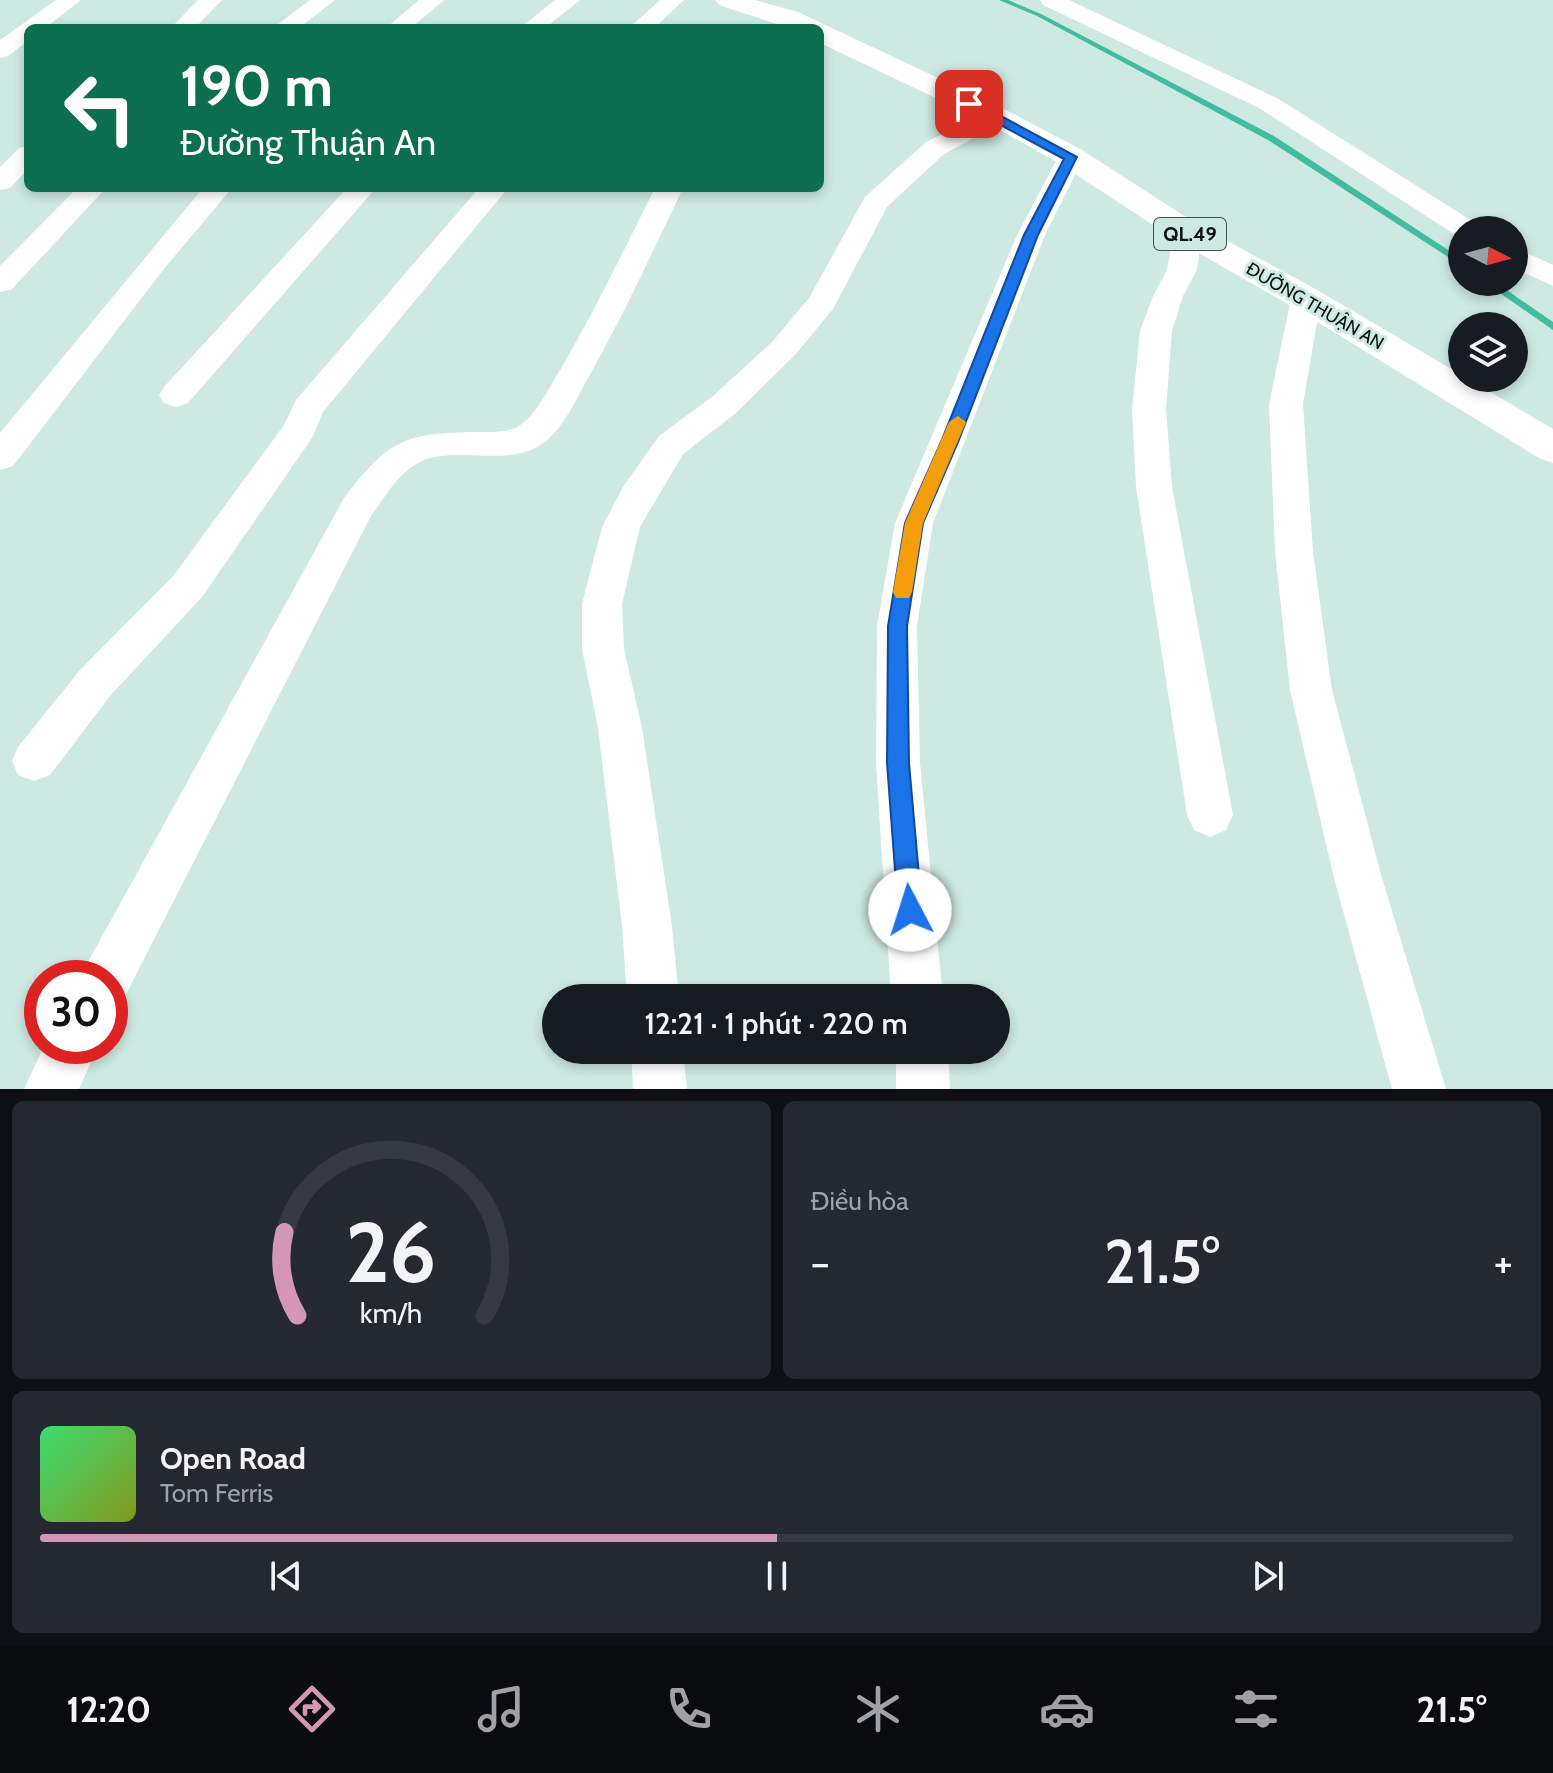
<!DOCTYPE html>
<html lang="vi">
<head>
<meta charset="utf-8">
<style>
  body { margin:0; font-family:Cabin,sans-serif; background:#242831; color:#f1f3f6; height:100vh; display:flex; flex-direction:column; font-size:30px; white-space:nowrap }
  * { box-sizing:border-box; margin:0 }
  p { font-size:26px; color:#9ea1a6 }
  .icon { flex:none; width:44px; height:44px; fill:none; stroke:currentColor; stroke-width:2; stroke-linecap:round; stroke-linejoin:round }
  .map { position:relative; height:1089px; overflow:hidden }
  .panel { display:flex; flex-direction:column; gap:12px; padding:12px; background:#0d0f14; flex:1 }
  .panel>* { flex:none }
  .top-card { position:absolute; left:24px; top:24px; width:800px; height:168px; border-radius:12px; box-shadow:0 4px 12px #0003; background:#0b6e4f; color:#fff; overflow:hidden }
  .needle { width:52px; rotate:96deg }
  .buttons { position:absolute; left:1448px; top:216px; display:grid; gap:16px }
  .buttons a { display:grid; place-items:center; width:80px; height:80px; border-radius:50%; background:#171b24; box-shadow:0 4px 12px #0003; font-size:40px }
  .speed { position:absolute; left:24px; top:960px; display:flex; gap:16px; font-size:40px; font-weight:700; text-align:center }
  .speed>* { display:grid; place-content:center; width:104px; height:104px; border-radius:50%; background:#171b24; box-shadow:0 4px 12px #0003; line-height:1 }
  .speed .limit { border:12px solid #d22; background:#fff; color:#111 }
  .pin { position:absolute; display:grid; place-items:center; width:68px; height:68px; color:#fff; margin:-34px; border-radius:16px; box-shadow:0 4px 12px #0006 }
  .me { position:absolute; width:88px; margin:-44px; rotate:355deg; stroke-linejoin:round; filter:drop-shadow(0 0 6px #0008) }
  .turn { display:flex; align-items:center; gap:28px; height:168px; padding:0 24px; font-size:36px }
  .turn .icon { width:104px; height:104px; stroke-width:2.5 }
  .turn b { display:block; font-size:56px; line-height:68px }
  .big { font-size:60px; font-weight:600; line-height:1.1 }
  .panel .card { flex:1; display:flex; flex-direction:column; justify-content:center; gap:12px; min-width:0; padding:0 28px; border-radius:12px; background:#242831 }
  .panel .dial { align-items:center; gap:0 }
  .dial svg { height:208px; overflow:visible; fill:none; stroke:#363941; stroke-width:7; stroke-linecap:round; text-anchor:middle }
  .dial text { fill:#f1f3f6; stroke:none }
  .song { display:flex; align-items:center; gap:24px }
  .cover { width:96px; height:96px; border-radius:12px; background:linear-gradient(135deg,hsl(140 70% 55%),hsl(70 70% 35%)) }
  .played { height:8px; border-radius:4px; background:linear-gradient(90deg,#d396b5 50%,#363941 50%) }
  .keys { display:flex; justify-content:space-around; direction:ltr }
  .heat { display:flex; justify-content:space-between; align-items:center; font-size:44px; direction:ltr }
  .panel .tiles { flex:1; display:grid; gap:12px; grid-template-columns:1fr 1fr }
  .card:last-child { grid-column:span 2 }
  .trip { position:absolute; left:542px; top:984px; width:468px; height:80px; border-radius:40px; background:#171b24; box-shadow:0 4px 12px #0003; font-weight:600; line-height:80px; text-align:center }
  .tab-bar { display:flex; height:128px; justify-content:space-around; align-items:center; background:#090b0e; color:#9ea1a6 }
  .tab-bar .icon { width:56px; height:56px }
  .tab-bar .active { color:#d396b5 }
  .tab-bar b { font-size:36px; color:#f1f3f6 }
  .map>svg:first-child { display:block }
</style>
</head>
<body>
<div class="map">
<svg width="1553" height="1089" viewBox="0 0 1553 1089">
  <rect width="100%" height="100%" fill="#cde9e1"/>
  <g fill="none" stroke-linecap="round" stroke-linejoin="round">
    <!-- stream -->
    <path fill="#42bba3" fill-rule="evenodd" d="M999,0h9l33,14 233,122 188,123v7l-194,-126 -231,-124z
      M1484,282h11l58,40v8z"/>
    <!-- street -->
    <path fill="#fff" fill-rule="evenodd" d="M56,0h25l-36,28h-17v13l-20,15 -8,2v-18z
      M198,0h24l-27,28h-24z
      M310,0h25l-36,28h-26z
      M419,0h25l-33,28h-25z
      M555,0h25l-35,28h-25z
      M660,0h24l-30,28h-25z
      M1040,0h29l208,98 200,126 4,6h-19v7l-5,-1 -198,-128 -216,-103z
      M996,108l9,3 4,5 -4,5 -61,33 -57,53 -54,102 -38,46 -59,58 -53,41 -43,73 -18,77 2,45 18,79 30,198 7,72h-52l-5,-72 -24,-198 -16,-79v-45l20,-77 21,-40 36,-51 53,-39 61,-56 36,-43 56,-101 61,-55z
      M28,146v23l-18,19 -10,2v-23l19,-19z
      M1071,149l9,2 4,6 -39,78 -112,288 -16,103 3,137 23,235h-52l-15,-235 1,-137 18,-103 122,-288 41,-78 4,-6z
      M77,188h29l-95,102 -11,2v-26z
      M203,188h29l-69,82 -150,196 -13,4v-37z
      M347,188h29l-188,215 -12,4 -12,-4 -5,-8 5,-8z
      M479,188h29l-185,224 -11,26 -110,159 -92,99 -60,79 -16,6 -16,-6 -6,-14 6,-14 62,-77 94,-95 110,-150 12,-25z
      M655,188h28c-31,65 -61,130 -96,192 -11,20 -23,46 -41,61 -35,29 -90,3 -126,21 -22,11 -35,35 -49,54l-246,480 -15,6v-24h-28l7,-18 255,-462c45,-58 59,-65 133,-66 13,0 31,1 42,-6 18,-12 29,-37 40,-54 35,-60 65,-122 96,-184z
      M1188,224l10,3 4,6 -5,37 -14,26 -11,35 -6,78 6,78 61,328 -7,15 -16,7 -16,-7 -7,-15 -51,-328 -4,-78 8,-78 13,-35 14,-26 7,-37 4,-6z
      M1514,247l39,18v21l-39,-18z
      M1306,289l11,3 4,7 -18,105 10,148 19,138 50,188 64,211h-54l-58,-211 -44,-188 -15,-138 -6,-148 22,-105 4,-7z
      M44,1046h54l-19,43h-55z
      M631,1050h52l4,39h-54z
      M896,1050h52l2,39h-54z"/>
    <!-- highway -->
    <path fill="#fff" fill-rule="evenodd" d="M715,0h40l43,12 208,98 76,40 118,76 119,65 234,138v34l-14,-5 -246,-151 -117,-67 -116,-76 -74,-42 -166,-79v-15h-31l-70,-23z"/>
  </g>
  <!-- route -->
  <path fill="#1a73e8" stroke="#114b97" stroke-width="2" d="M965,101h8l104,56 -39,78 -80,207 -35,81 -16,103 2,137 13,147 -4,8 -8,4 -8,-4 -4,-8 -11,-147 1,-137 17,-103 36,-81 83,-207 40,-76 -99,-53z"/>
  <!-- slow -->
  <path fill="#f59e0b" d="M958,416l8,6 -43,101 -11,69 -3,6h-13l-3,-6 12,-69 44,-101z"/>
  <g text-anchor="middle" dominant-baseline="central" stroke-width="6" stroke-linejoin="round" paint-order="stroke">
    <!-- far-street labels -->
    <g font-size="18" fill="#0a1311" stroke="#cde9e1">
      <text transform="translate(1315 306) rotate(30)">ĐƯỜNG THUẬN AN</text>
    </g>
    <!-- shield labels -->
    <rect fill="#cde9e1" stroke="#44534f" stroke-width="2" x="1154" y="218" width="72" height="32" rx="6"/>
    <g font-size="20" font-weight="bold" fill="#0a1311">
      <text x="1190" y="234">QL.49</text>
    </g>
  </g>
</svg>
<div class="buttons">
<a><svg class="needle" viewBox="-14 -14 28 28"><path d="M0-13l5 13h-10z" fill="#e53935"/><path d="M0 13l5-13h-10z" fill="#9ea1a6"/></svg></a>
<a><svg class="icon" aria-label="layers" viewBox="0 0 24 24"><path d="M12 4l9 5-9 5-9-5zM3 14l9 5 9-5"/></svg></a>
</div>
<div class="speed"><div class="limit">30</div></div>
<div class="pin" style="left:969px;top:104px;background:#d93025"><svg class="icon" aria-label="arrive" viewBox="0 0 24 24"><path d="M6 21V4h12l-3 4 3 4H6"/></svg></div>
<svg class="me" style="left:910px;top:910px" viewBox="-20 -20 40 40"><circle r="19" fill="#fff"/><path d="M0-13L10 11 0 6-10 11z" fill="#1a73e8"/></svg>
<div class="trip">12:21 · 1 phút · 220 m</div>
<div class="top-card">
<div class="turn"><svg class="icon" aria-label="left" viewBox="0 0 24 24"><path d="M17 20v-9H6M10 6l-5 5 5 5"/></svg><div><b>190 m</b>Đường Thuận An</div></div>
</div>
</div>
<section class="panel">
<div class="tiles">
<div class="card dial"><svg viewBox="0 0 100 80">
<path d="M14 69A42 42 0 1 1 86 69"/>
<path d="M14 69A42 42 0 0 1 9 37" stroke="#d396b5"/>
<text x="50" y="56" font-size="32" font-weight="700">26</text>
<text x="50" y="72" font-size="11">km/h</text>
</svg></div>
<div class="card"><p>Điều hòa</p>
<div class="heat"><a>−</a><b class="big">21.5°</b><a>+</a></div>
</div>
<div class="card">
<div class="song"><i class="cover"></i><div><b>Open Road</b><p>Tom Ferris</p></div></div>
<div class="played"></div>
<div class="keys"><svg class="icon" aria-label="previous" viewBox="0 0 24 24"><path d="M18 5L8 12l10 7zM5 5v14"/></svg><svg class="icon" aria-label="pause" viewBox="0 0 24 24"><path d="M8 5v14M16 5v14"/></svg><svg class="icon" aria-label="next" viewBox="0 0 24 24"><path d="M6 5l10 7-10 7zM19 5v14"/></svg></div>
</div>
</div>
</section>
<nav class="tab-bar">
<b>12:20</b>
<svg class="icon active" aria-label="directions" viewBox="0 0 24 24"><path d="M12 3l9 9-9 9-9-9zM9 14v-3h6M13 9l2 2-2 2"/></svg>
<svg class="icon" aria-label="music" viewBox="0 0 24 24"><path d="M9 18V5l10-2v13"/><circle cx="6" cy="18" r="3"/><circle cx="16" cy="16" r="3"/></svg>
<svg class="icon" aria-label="phone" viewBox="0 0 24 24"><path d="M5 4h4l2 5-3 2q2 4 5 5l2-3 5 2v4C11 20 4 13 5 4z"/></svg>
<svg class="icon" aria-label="climate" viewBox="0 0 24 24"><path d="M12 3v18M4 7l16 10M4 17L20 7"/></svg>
<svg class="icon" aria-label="car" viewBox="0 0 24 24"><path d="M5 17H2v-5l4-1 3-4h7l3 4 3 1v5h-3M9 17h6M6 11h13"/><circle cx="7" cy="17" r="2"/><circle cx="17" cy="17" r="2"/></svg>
<svg class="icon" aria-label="filters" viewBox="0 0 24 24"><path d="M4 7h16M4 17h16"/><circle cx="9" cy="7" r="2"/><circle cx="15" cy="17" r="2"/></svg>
<b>21.5°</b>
</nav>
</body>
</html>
